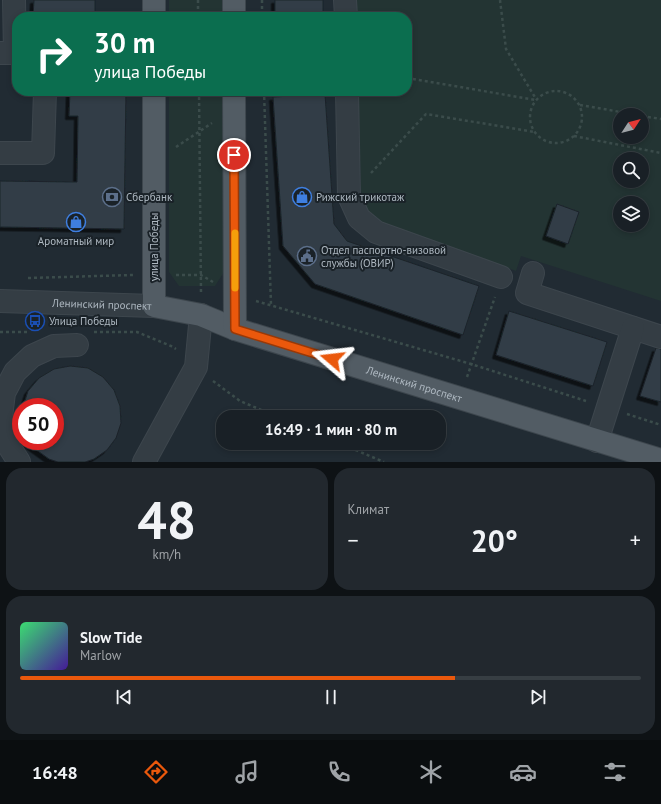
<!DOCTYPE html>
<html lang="ru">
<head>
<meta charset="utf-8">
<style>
  body { margin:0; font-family:"PT Sans",sans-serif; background:#22282e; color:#f1f3f6; height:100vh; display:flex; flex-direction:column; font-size:15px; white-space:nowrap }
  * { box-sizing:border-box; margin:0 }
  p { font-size:13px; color:#9fa3a7 }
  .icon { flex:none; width:22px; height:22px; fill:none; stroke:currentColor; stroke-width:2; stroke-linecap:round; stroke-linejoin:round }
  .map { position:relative; height:462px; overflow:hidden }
  .drawer { display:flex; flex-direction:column; gap:6px; padding:6px; background:#0e1215; flex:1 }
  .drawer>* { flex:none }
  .guide { position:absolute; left:12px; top:12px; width:400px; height:84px; border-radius:16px; box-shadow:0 2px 6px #0003,0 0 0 1px #373e43; background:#0b6e4f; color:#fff; overflow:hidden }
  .needle { width:26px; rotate:54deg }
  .fabs { position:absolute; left:613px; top:108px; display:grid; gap:8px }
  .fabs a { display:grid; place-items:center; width:36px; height:36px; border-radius:50%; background:#192026; box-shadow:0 2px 6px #0003,0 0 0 1px #373e43; font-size:20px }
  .speed { position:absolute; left:12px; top:398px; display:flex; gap:8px; font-size:20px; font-weight:700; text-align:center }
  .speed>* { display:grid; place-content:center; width:52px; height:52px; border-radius:50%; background:#192026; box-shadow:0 2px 6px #0003,0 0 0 1px #373e43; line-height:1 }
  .speed .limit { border:6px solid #d22; background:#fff; color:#111 }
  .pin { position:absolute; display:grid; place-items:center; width:34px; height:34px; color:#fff; margin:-17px; border:2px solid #fff; border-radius:50%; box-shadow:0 1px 4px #0007 }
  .me { position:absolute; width:44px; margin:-22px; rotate:287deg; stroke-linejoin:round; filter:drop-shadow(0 0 3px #0008) }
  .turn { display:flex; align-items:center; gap:14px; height:84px; padding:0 16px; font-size:18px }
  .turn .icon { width:52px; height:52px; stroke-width:2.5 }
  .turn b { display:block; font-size:28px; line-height:34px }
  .big { font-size:30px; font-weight:700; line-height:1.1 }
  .drawer .widget { flex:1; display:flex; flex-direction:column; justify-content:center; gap:6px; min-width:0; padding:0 14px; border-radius:16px; background:#22282e }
  .drawer .dial { align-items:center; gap:0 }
  .dial b { font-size:52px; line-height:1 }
  .song { display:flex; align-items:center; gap:12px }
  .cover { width:48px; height:48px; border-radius:6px; background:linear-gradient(135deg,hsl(140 70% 55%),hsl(260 70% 35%)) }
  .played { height:4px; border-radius:2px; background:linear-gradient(90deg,#ea580c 70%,#373e43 70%) }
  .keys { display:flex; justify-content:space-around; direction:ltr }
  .heat { display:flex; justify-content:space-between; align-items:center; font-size:22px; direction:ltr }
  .drawer .tiles { flex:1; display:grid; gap:6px; grid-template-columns:1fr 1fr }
  .widget:last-child { grid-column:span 2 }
  .trip { position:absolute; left:216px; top:410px; width:230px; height:40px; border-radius:16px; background:#192026; box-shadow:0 2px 6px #0003,0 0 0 1px #373e43; font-weight:700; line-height:40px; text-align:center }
  .tabs { display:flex; height:64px; justify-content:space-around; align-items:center; background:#0a0d0f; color:#9fa3a7 }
  .tabs .icon { width:28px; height:28px }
  .tabs .on { color:#ea580c }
  .tabs b { font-size:18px; color:#f1f3f6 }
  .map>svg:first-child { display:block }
</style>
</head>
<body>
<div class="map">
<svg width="661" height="462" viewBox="0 0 661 462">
  <defs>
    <filter id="shadow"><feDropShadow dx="-3.5" dy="3.5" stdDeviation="0" flood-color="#0009"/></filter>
  </defs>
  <rect width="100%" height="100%" fill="#212b33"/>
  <!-- green -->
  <path fill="#233433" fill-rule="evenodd" d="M169,0h55v17h-55z
    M356,0h305v301l-140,-45 -5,15 -135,-49 -14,-12 -6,-19 -3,-100h49v-74h-51zM620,115h22v22h-22zM620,159h22v22h-22zM620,203h22v22h-22z
    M169,91h55v181l-9,14h-36l-10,-14z"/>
  <!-- building -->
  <path fill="#303d46" stroke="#1c242a" filter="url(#shadow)" d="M34,0h61v17h-62z
    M275,0h48v17h-48z
    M70,91h56l-2,138 -124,-2v-46l77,1 1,-66h-9z
    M325,94l9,130 13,17 132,45 -16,49 -148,-51 -32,-38 -10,-149z
    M557,204l22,8 -11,32 -22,-8z
    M509,311l98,31 -14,44 -97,-31z
    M656,348l5,1v53l-21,-6z
    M70,366l18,2 15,9 11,13 6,16 1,17 -5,15 -9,12 -13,9 -9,3h-27l-9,-3 -25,-18h31v-34h-32l5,-16 11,-13 15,-9z"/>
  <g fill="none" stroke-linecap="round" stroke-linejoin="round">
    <defs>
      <g id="minor">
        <path d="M345,0l1,17"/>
        <path d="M0,53h15l-1,-53"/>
        <path d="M347,91l2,105 10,22 17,14 125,45"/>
        <path d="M0,153h43l2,-62"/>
        <path d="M533,273l-6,20 134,44"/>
        <path id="s1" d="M0,301l154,5"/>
        <path d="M597,441l36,-113"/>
        <path d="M19,462l-14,-22 -4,-23 3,-24 11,-21 17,-16 22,-10 23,-1"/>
        <path d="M144,462l52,-95 5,-52"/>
      </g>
      <g id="major">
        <path d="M154,0v17"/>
        <path d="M234,0v17"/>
        <path id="s2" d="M154,91v215l47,9 34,14 426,131"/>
        <path d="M234,91l1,238"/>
      </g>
    </defs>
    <!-- minor casing -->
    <use href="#minor" stroke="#3d464d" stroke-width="24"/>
    <!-- major casing -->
    <use href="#major" stroke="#3d464d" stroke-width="24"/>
    <!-- path -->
    <path stroke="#3b4c4b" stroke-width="2.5" stroke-dasharray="3 3" stroke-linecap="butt" d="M198,0v17
      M262,0v17
      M500,0l6,49 30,50
      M407,78l129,22
      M530 117a26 26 0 1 1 52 0a26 26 0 1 1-52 0Z
      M199,91l2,201
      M264,91l7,214
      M580,105l58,10
      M642,116l19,3
      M574,136l87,17
      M176,147l36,-24
      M371,173l55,-59 109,18
      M176,275h25l12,7
      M28,278l105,-3
      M256,301l215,63 115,37
      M0,332h29
      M94,332h43l34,14 5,3
      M467,377l28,-80
      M213,381l27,20 38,16
      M627,414l34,11
      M339,443l45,19"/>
    <!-- minor -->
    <use href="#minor" stroke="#343d44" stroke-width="22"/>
    <!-- major -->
    <use href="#major" stroke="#525c64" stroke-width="22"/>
  </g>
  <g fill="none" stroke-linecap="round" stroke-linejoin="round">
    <defs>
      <path id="route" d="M234,155l1,174 97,30"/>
    </defs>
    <!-- route casing -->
    <use href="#route" stroke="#983908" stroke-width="10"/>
    <!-- route -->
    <use href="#route" stroke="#ea580c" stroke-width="7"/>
    <!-- slow -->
    <path stroke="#f59e0b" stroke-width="7" d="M235,233v55"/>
  </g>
  <!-- icons -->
  <defs>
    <symbol id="bank-ring" viewBox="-11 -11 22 22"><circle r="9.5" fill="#1a2228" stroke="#5c6f8a" stroke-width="1.5"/><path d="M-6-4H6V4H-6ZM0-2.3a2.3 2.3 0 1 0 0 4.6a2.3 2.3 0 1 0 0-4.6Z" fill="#5c6f8a"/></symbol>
    <symbol id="shop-ring" viewBox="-11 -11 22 22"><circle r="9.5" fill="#1a2228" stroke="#3f7fe0" stroke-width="1.5"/><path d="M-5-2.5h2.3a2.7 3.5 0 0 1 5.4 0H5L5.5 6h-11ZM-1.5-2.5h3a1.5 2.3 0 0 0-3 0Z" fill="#3f7fe0"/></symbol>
    <symbol id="civic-ring" viewBox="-11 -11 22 22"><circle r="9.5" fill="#1a2228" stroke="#5c6f8a" stroke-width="1.5"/><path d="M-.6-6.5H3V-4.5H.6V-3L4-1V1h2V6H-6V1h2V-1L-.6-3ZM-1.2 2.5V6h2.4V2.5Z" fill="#5c6f8a"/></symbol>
    <symbol id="bus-ring" viewBox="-11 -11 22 22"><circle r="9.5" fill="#1a2228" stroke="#1a4fb4" stroke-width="1.5"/><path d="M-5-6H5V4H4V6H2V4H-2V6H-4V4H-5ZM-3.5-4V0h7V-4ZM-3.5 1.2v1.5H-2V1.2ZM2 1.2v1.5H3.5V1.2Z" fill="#1a4fb4"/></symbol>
  </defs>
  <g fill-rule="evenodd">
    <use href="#bank-ring" x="101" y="186" width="22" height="22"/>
    <use href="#shop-ring" x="291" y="186" width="22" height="22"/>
    <use href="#shop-ring" x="65" y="211" width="22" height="22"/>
    <use href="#civic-ring" x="296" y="245" width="22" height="22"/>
    <use href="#bus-ring" x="24" y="310" width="22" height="22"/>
  </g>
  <g text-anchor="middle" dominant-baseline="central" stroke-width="4" stroke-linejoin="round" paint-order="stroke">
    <!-- poi labels -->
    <g font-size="11" fill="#aeb8c1" stroke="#1a2228" text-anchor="start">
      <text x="126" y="197">Сбербанк</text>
      <text x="316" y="197">Рижский трикотаж</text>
      <text x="76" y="241" text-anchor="middle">Ароматный мир</text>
      <text x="321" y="250">Отдел паспортно-визовой<tspan x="321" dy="13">службы (ОВИР)</tspan></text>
      <text x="49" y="321">Улица Победы</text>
    </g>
    <!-- street labels -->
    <g font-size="11" fill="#aeb8c1" stroke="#1a2228">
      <text transform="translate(154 247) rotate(-90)">улица Победы</text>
      <text stroke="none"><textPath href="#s1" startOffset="102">Ленинский проспект</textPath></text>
      <text stroke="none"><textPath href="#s2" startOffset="487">Ленинский проспект</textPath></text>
    </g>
  </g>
</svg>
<div class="fabs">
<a><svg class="needle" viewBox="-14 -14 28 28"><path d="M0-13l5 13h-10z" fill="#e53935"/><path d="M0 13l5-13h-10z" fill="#9fa3a7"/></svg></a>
<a><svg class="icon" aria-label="search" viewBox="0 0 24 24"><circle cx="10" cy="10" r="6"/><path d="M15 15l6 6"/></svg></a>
<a><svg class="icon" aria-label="layers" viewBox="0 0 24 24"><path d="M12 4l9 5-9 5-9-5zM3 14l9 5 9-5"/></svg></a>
</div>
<div class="speed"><div class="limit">50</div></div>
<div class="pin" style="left:234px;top:155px;background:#d93025"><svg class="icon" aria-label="arrive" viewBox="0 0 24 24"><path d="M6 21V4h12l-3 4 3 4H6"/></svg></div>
<svg class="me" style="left:332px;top:359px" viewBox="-20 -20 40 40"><path d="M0-17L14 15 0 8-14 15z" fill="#ea580c" stroke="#fff" stroke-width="4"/></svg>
<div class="trip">16:49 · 1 мин · 80 m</div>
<div class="guide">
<div class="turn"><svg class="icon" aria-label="right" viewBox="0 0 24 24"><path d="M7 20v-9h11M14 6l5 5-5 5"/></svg><div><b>30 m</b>улица Победы</div></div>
</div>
</div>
<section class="drawer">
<div class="tiles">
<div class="widget dial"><b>48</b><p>km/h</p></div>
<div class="widget"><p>Климат</p>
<div class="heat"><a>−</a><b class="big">20°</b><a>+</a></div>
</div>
<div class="widget">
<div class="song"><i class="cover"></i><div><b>Slow Tide</b><p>Marlow</p></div></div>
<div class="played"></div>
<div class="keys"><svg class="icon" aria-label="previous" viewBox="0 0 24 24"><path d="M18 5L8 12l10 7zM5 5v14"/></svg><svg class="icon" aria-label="pause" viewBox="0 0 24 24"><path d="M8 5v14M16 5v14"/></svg><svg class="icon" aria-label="next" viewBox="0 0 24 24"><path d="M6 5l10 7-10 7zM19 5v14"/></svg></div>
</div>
</div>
</section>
<nav class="tabs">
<b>16:48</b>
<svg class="icon on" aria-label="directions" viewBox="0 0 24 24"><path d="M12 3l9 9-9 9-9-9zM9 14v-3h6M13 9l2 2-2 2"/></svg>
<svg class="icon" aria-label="music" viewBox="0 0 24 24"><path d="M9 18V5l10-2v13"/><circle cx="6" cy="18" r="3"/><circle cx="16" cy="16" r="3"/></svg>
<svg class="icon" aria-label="phone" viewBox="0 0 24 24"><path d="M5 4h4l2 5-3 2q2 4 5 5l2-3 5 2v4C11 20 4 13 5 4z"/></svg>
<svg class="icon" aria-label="climate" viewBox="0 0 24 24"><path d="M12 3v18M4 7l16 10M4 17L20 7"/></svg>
<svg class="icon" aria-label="car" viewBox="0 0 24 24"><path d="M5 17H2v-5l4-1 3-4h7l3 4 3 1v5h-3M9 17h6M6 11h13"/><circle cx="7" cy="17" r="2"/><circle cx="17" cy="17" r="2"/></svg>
<svg class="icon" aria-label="filters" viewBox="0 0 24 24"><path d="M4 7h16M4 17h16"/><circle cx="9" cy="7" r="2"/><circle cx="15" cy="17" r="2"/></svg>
</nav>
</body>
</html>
